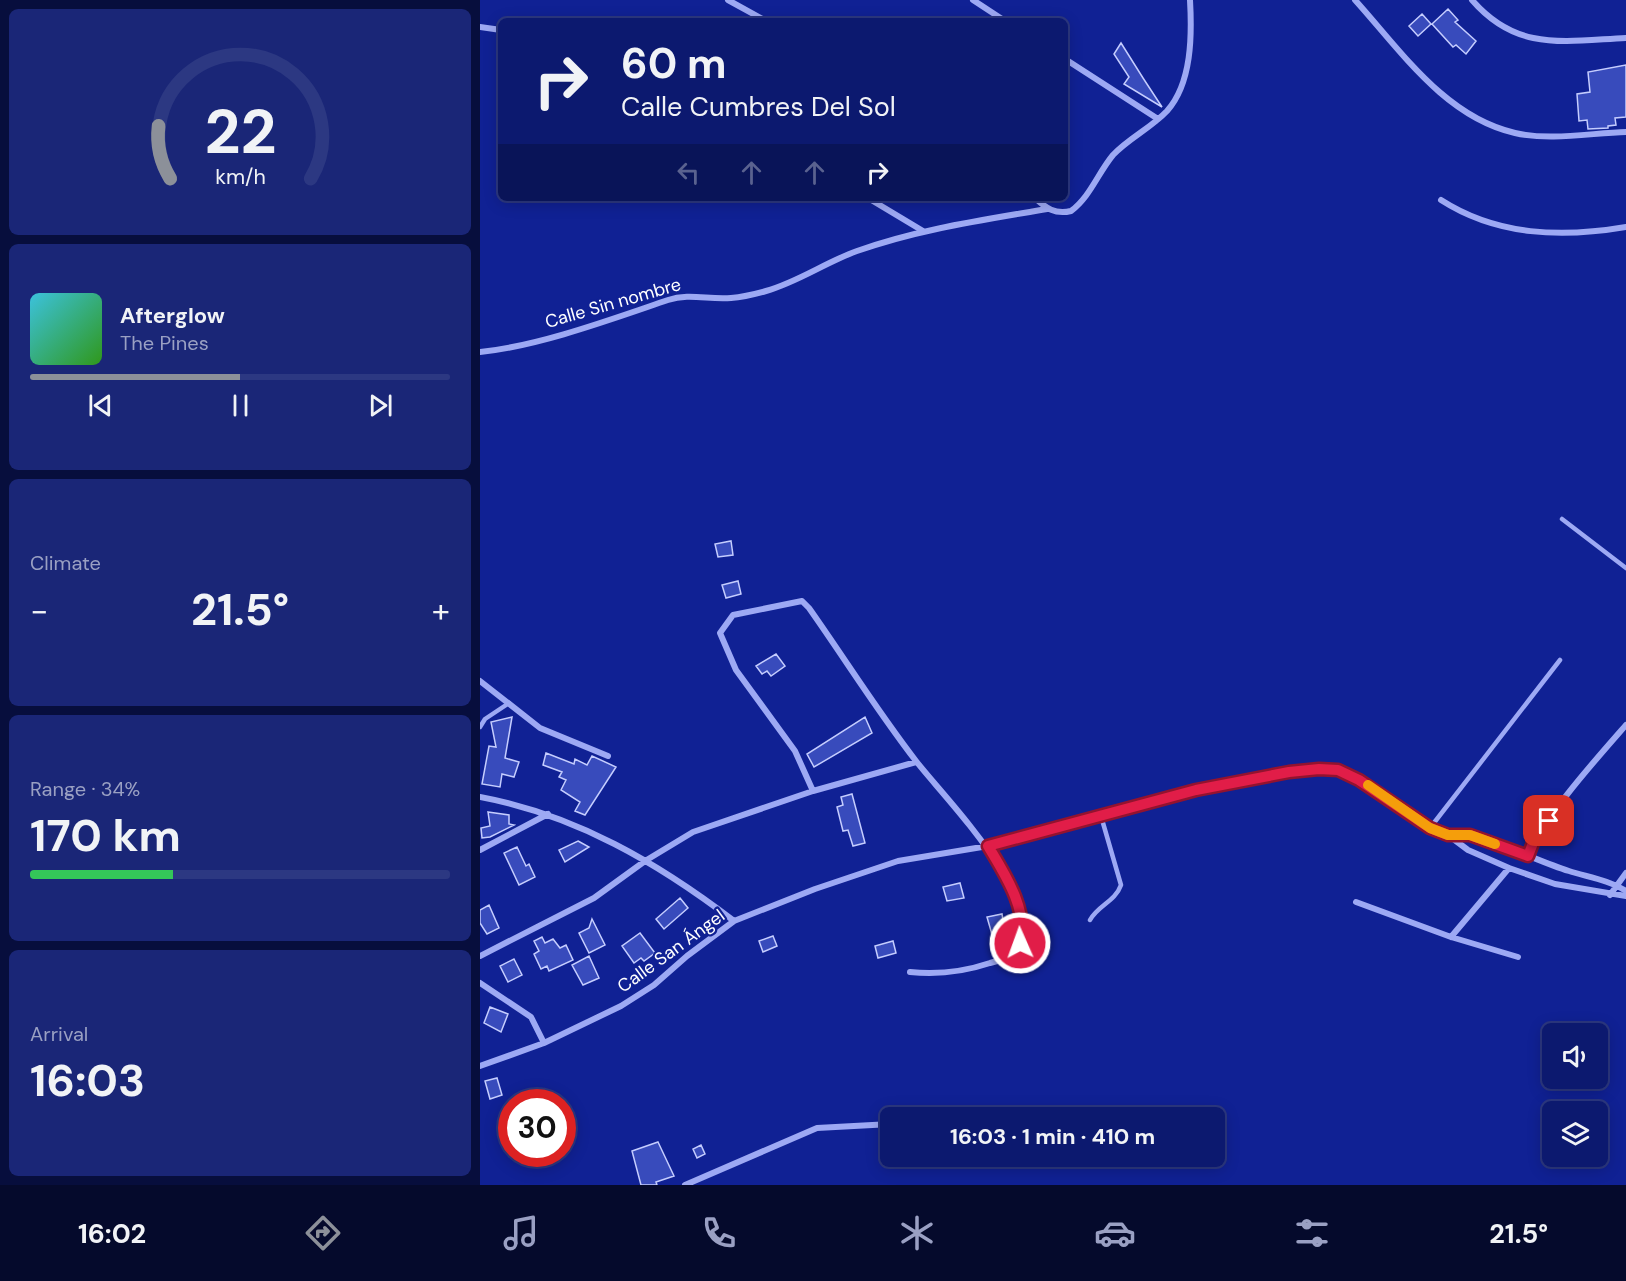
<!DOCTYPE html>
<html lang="en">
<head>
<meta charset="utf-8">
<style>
  body { margin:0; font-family:"DM Sans",sans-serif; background:#1a2677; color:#f1f3f6; height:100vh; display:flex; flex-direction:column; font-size:22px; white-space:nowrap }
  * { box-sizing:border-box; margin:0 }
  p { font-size:20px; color:#9aa0c3 }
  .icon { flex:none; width:33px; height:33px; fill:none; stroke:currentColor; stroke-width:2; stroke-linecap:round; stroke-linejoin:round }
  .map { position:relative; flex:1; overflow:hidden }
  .panel { display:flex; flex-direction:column; gap:9px; padding:9px; background:#070e3d; width:480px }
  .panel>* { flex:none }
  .banner { position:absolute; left:18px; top:18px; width:570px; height:183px; border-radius:9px; box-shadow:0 3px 15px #0003,0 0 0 2px #2c3882; background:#0c196f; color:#f1f3f6; overflow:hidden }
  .tools { position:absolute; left:1062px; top:1023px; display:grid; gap:12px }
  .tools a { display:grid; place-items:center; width:66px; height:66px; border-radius:9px; background:#0c196f; box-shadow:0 3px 15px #0003,0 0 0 2px #2c3882; font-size:30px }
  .speed { position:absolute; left:18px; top:1089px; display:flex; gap:12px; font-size:30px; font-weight:700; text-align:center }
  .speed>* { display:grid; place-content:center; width:78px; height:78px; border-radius:50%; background:#0c196f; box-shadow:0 3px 15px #0003,0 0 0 2px #2c3882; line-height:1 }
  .speed .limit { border:9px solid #d22; background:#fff; color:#111 }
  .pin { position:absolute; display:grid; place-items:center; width:51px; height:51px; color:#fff; margin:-26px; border-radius:12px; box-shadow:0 3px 9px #0006 }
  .me { position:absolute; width:66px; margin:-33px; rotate:358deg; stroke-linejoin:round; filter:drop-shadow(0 0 4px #0008) }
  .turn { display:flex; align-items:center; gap:21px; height:126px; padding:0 24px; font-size:27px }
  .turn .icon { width:78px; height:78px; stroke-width:2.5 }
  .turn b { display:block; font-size:42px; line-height:51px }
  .lanes { display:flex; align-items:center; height:57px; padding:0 24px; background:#0003; justify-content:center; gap:30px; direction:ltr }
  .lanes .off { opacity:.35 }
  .big { font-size:45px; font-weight:700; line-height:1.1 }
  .panel .widget { flex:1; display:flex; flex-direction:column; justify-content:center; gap:9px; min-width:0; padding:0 21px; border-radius:9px; background:#1a2677 }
  .panel .dial { align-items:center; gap:0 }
  .dial svg { height:156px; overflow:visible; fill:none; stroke:#2c3882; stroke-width:7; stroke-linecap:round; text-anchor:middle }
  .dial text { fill:#f1f3f6; stroke:none }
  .song { display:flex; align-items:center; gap:18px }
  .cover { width:72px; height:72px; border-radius:9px; background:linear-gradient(135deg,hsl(190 70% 55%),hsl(110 70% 35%)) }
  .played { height:6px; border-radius:3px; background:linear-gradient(90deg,#8c9099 50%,#2c3882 50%) }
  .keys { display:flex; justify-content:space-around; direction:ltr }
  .heat { display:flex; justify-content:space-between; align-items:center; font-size:33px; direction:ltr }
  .charge { height:9px; border-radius:4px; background:linear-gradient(90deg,#34c759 34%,#2c3882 0) }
  .trip { position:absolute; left:400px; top:1107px; width:345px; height:60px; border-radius:9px; background:#0c196f; box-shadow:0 3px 15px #0003,0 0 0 2px #2c3882; font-weight:700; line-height:60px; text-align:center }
  .tab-bar { display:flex; height:96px; justify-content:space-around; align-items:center; background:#050a2c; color:#9aa0c3 }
  .tab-bar .icon { width:42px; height:42px }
  .tab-bar .active { color:#8c9099 }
  .tab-bar b { font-size:27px; color:#f1f3f6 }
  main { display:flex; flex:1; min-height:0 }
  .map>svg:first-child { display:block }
</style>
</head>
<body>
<main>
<section class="panel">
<div class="widget dial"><svg viewBox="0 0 100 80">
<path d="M14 69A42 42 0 1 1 86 69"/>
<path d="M14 69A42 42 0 0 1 8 42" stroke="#8c9099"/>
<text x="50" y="56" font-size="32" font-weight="700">22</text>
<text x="50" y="72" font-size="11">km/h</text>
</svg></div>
<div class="widget">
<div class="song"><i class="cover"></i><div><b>Afterglow</b><p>The Pines</p></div></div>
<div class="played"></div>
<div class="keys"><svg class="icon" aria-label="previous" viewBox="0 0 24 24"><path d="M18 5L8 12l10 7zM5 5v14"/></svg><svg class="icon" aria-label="pause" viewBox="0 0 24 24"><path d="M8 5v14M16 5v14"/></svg><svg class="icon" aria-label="next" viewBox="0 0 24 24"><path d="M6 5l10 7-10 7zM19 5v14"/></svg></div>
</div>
<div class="widget"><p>Climate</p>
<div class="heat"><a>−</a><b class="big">21.5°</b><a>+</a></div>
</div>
<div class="widget"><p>Range · 34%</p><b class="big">170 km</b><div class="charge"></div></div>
<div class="widget"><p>Arrival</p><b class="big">16:03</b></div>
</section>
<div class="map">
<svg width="1146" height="1185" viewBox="0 0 1146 1185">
  <rect width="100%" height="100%" fill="#102194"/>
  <!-- building -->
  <path fill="#384bbc" stroke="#c5cdfe" stroke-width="1.5" d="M968,9l10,11 -3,2 21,19 -10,13 -10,-9 -3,2 -21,-23z
    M942,14l9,10 -13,12 -9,-10z
    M641,43l22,35 19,29 -38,-23 5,-7 -15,-23z
    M1146,65v52l-11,1 1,7 -8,1v2l-20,1 -1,-9 -8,1 -2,-27 13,-2 -2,-20z
    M251,541l2,14 -15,2 -3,-13z
    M258,581l3,13 -15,4 -4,-13z
    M296,654l9,12 -14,10 -4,-5 -5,3 -6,-8z
    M32,717l-7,41 14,4 -5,15 -12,-3 -2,13 -18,-3 7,-38 7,1 -5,-25z
    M385,717l7,16 -58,34 -7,-13z
    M66,753l28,11 1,-5 12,6 5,-9 24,11 -31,48 -10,-4 5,-9 -19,-12 5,-10 -7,-3 3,-5 -19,-7z
    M372,794l13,49 -12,3 -5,-16 -5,1 -6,-24 6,-2 -2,-8z
    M8,812l21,3v9l5,1 -24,12 -8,1 -1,-10 9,-2z
    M98,841l11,6 -24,15 -6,-12z
    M37,847l9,19 3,-2 6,13 -16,8 -15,-32z
    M480,883l4,15 -17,3 -4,-14z
    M200,898l8,10 -24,21 -8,-10z
    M9,905l10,23 -12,6 -7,-11v-13z
    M522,914l4,23 -13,1 -6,-21z
    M112,919l13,26 -16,8 -10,-20 10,-5z
    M160,933l15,20 -11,8 -3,-3 -7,5 -12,-17z
    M293,936l4,10 -14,6 -4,-11z
    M62,937l3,6 8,-4 7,9 6,-3 7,15 -24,11 -2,-5 -6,3 -7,-15 5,-3 -5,-10z
    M413,941l3,12 -18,5 -3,-12z
    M109,956l10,22 -16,7 -11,-20z
    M34,959l8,16 -14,7 -8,-16z
    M10,1007l18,7 -7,18 -17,-9z
    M17,1078l5,17 -12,4 -5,-18z
    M178,1142l16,34 -18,6 1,3h-16l-9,-34z
    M221,1145l4,9 -8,4 -4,-9z"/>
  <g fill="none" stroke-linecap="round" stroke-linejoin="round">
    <!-- lane -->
    <path stroke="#9da9f4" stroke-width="4.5" d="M1082,519l64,49
      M0,727l5,-8 24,-16
      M950,828l130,-168
      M610,920c8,-15 25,-18 31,-35l-20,-69"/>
    <!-- street -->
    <path stroke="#9da9f4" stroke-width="6" d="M248,0l38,21
      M493,0l32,21
      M875,0c46,51 90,117 160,133 35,8 76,0 111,-1
      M992,0c45,52 92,41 154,38
      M0,27l21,3
      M585,59l93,60
      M388,198l55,33
      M555,198c11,10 20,17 36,13 19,-14 27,-38 42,-56 16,-17 38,-27 54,-44 25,-28 25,-76 23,-111
      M961,200c56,36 121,38 185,27
      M0,352c59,-6 132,-33 188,-52 21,-7 41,0 63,-2 11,-1 24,-4 35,-7 32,-9 60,-29 91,-40 62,-22 126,-31 190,-42
      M0,681l60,47 68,28
      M333,791l-18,-40 -59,-81 -16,-37 13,-18 69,-14 7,7c36,51 69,104 107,153 24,32 141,149 98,191 -6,6 -16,9 -24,11 -27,9 -52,12 -80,9
      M0,797c96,18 178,66 254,124
      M969,835c42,0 81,24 120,36 19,6 40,9 57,20
      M0,850l68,-36
      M1048,856c14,-37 70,-99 98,-131
      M1130,895l16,-22
      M876,902l95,35 67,20
      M971,937l58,-69
      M0,956l114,-58 51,-37 48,-29 120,-41 103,-29
      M0,983l51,34 13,26
      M0,1066l64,-23 77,-37 33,-21 33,-29 47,-35 81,-32 83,-28 90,-15 208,-56 93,-18 49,-2 21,10 71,48 18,7 20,15 41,18 46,16 71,12
      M205,1185l132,-57 74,-4"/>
  </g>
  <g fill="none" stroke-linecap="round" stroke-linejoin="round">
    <defs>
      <path id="route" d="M540,943c9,-33 -16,-70 -32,-97l208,-56 93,-18 30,-3 19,1 21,10 71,48 18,7h22l58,21 5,-13 16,-22"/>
    </defs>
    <!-- route casing -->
    <use href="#route" stroke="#92132f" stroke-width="15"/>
    <!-- route -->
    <use href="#route" stroke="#e11d48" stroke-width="10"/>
    <!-- slow -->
    <path stroke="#f59e0b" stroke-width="10" d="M888,785l62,43 18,7h22l25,9"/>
  </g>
  <g text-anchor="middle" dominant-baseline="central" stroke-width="4.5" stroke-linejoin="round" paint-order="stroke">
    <!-- street labels -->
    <g font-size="18" fill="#fff" stroke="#102194">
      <text transform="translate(133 303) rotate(-16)">Calle Sin nombre</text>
      <text transform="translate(191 951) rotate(-36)">Calle San Ángel</text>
    </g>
  </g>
</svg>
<div class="tools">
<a><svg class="icon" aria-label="sound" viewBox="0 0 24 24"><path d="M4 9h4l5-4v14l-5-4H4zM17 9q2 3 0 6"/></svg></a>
<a><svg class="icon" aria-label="layers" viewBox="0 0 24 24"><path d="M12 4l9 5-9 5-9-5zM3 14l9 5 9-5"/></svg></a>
</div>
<div class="speed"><div class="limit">30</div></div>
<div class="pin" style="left:1069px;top:821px;background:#d93025"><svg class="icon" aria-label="arrive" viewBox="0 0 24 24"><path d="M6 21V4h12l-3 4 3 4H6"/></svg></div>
<svg class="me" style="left:540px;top:943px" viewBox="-20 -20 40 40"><circle r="17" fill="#e11d48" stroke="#fff" stroke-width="3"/><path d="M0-11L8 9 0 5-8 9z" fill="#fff"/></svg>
<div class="trip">16:03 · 1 min · 410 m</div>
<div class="banner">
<div class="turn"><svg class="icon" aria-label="right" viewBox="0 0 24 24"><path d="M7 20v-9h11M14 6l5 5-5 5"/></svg><div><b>60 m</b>Calle Cumbres Del Sol</div></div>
<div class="lanes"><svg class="icon off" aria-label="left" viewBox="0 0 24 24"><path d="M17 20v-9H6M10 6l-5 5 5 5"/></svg><svg class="icon off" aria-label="ahead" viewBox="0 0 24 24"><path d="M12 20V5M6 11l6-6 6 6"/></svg><svg class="icon off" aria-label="ahead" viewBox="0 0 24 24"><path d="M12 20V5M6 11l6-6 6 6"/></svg><svg class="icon" aria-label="right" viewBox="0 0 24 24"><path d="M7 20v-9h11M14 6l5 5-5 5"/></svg></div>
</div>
</div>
</main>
<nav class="tab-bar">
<b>16:02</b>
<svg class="icon active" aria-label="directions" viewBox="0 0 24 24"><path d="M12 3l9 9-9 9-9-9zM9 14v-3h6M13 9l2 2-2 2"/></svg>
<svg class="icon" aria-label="music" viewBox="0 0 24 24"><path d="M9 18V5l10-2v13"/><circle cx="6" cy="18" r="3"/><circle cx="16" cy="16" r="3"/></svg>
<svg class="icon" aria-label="phone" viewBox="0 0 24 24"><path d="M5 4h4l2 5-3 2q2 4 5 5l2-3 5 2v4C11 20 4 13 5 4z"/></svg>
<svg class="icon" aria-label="climate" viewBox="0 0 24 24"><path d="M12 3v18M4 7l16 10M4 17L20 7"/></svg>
<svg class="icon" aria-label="car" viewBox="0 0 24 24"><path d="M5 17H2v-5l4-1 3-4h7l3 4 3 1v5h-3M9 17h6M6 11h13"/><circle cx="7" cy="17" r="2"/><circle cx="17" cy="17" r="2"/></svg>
<svg class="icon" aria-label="filters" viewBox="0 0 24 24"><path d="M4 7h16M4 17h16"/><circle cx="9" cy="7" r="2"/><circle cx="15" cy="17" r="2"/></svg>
<b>21.5°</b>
</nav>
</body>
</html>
